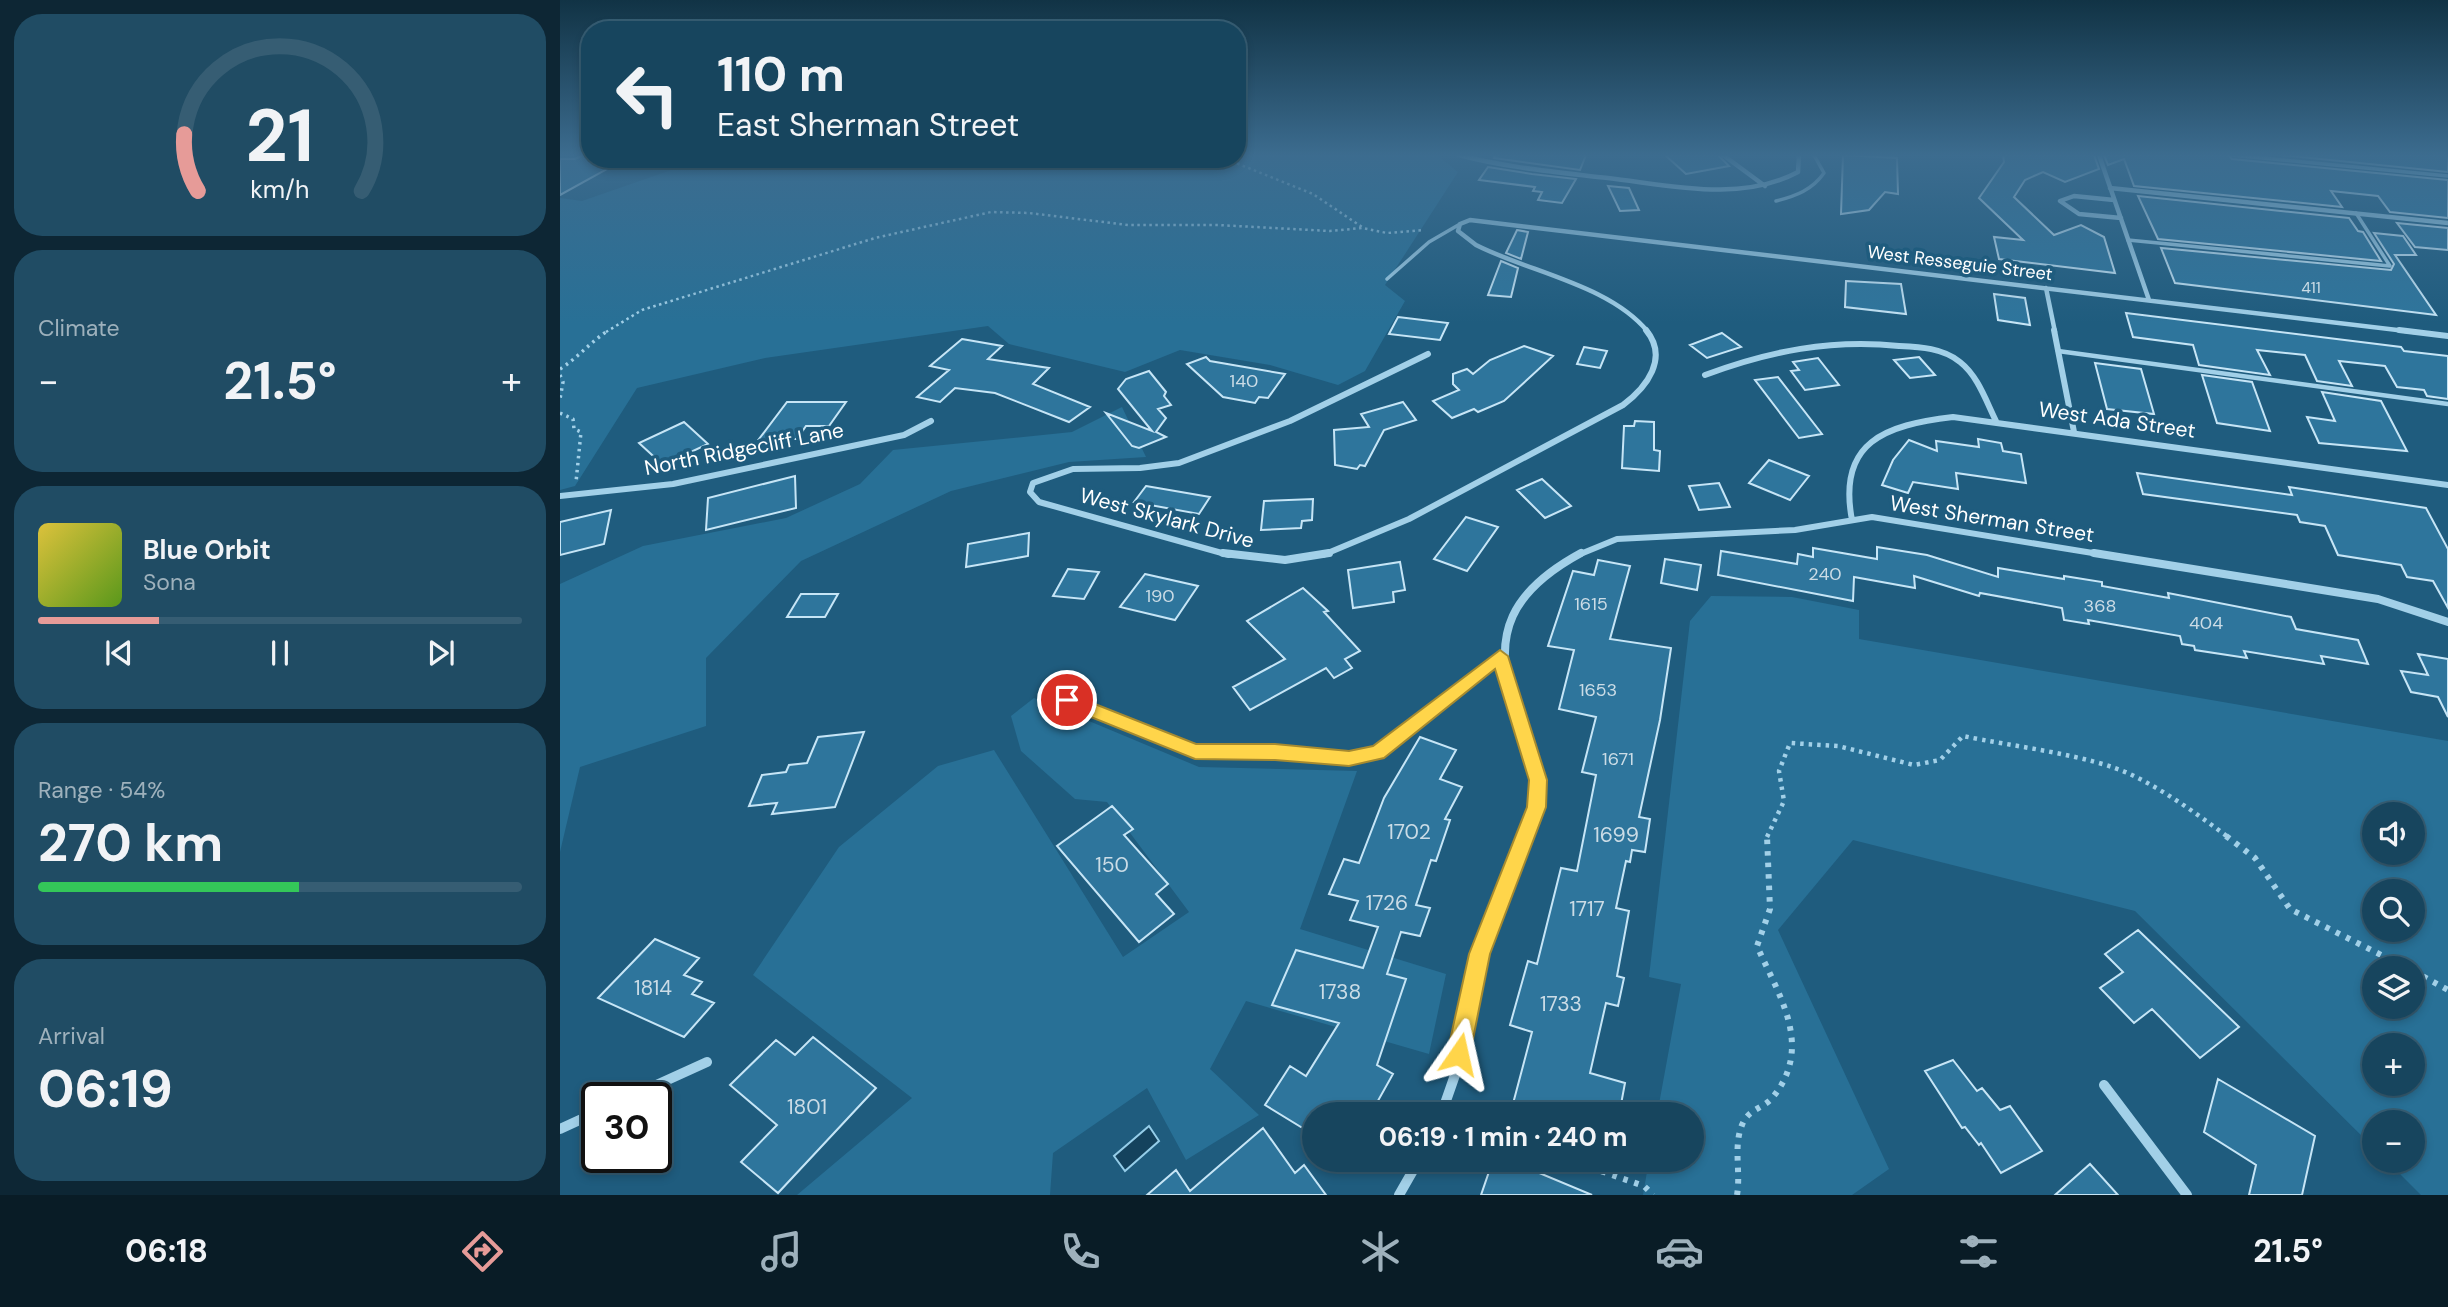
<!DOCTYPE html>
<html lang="en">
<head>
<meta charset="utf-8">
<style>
  body { margin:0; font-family:"DM Sans",sans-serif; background:#204c64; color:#f1f3f6; height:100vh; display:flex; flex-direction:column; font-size:26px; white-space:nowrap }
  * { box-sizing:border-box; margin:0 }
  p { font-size:23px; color:#9eb1bc }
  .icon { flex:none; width:38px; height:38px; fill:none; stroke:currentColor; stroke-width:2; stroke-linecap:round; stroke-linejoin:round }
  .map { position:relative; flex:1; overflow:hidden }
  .panel { display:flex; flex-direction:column; gap:14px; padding:14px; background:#0d2634; width:560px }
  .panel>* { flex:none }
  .hud { position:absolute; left:21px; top:21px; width:665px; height:147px; border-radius:28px; box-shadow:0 4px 10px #0003,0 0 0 2px #365d73; background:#17455e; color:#f1f3f6; overflow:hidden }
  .tools { position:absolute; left:1802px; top:802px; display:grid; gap:14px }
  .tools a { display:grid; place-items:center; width:63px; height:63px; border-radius:50%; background:#17455e; box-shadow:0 4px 10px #0003,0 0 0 2px #365d73; font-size:35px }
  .speed { position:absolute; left:21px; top:1082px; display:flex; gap:14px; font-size:35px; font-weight:700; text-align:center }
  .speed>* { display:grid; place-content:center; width:91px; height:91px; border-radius:50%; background:#17455e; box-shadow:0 4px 10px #0003,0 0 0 2px #365d73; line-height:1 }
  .speed .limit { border:4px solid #111; border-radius:10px; background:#fff; color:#111 }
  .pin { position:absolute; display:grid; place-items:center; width:60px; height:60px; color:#fff; margin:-30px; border:4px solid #fff; border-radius:50%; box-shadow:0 2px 7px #0007 }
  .me { position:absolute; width:77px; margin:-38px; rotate:11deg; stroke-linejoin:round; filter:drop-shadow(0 0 5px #0008) }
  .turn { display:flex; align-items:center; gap:24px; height:147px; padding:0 21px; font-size:32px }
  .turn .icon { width:91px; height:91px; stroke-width:2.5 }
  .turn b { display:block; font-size:49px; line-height:60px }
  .big { font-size:52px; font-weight:700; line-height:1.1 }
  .panel .widget { flex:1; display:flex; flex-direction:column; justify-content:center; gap:10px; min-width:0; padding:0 24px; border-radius:28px; background:#204c64 }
  .panel .dial { align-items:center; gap:0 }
  .dial svg { height:182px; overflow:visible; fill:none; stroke:#365d73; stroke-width:7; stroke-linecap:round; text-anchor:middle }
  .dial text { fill:#f1f3f6; stroke:none }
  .song { display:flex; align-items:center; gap:21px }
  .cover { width:84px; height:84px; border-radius:10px; background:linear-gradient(135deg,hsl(50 70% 55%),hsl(90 70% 35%)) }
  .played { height:7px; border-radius:4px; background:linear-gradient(90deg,#e69b98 25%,#365d73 25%) }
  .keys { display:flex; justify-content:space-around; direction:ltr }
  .heat { display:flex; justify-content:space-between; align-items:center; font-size:38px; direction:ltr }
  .charge { height:10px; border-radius:5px; background:linear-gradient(90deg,#34c759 54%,#365d73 0) }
  .trip { position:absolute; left:742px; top:1102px; width:402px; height:70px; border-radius:35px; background:#17455e; box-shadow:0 4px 10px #0003,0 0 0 2px #365d73; font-weight:700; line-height:70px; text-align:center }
  .menu { display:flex; height:112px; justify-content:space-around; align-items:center; background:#091c26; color:#9eb1bc }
  .menu .icon { width:49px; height:49px }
  .menu .on { color:#e69b98 }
  .menu b { font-size:32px; color:#f1f3f6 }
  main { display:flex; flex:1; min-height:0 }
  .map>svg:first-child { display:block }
</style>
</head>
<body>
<main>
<section class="panel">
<div class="widget dial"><svg viewBox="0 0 100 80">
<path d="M14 69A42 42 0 1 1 86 69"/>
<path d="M14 69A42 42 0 0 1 8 44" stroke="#e69b98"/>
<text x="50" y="56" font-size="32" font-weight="700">21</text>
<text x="50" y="72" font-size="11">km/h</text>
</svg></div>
<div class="widget"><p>Climate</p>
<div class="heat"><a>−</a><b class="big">21.5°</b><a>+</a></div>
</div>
<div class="widget">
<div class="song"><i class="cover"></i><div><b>Blue Orbit</b><p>Sona</p></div></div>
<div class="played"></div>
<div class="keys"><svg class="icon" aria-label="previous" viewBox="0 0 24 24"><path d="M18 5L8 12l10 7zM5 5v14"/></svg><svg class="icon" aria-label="pause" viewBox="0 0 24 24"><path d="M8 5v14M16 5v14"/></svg><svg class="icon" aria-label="next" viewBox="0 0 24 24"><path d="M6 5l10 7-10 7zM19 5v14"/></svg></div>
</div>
<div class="widget"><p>Range · 54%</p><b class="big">270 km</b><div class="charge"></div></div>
<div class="widget"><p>Arrival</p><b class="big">06:19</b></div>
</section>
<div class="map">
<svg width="1888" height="1195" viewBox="0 0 1888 1195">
  <rect width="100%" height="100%" fill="#1f5c7e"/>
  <!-- green -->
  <path fill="#287096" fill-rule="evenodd" d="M677,155h200l21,17 -73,113 20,16 -40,70 -27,14 -68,-20 -90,-15 -55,22 -116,-28 -21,-18 -223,32 -128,30 -62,98 -15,4v-292l22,3 121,-42h534z
    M562,407l24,50 -77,5 -118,29 -150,70 -95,97v68l-126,41 -20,85v-268l83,-38 143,-28 74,-34 33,-34 179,-18z
    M1151,596l81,1 67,13v29l589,102v454h-27l-35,-35h27v-38h-38v27l-240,-238 -282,-71 -75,90 111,239 -37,26h-209l6,-35h43v-45h-35l24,-131 -32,-7 41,-356zM1815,814h38v38h-38zM1815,891h38v38h-38zM1815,968h38v38h-38zM1815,1045h38v38h-38z
    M474,698l165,69 158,4 -57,158 146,45 -17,80 -183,-53 -36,68 49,46 -73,45 -39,-72 -94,65 -3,42h-253l115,-97 -159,-123 86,-128 99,-81 56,-16 129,207 66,-45 -82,-110 -32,-3 -54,-48 -10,-35z"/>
  <!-- water -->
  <path fill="#14425d" stroke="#95cde9" stroke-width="2" d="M589,1126l10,15 -34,30 -11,-15z"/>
  <!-- building -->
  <path fill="#2e759c" stroke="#c6e5f6" stroke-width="2" d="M23,155h7v4h35l-65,36v-36h15z
    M936,155h90l-6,15 -86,-12z
    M1105,155h53l11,11 -43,8z
    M1283,155l54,3 1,36 -13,-2 -16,18 -28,4z
    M1443,155h91l5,14 -34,13 -22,-10 -18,8 -11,17 40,38 27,-10 23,12 11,36 -116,-14 -5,-22 29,3 -44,-42 25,-36z
    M1544,155h124l4,4 216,21v38l-58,-6 -12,-16 -47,-5 11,16 -208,-21 -10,-27 -16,6z
    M1721,155h167v17z
    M928,167l44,7 44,5 -14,24 -24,-3 4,-8 -9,-1 2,-4 -56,-7z
    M1048,186l21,2 10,22 -19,1z
    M1578,196l211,22 9,13 5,1 18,29 -223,-22z
    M1837,223l51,5v22l-33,-3z
    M957,230l11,2 -7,27 -15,-6z
    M1814,233l29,3 13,19h-21l41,60 -261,-32 -14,-35 230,22 3,-6z
    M941,261l17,7 -7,29 -23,-2z
    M1286,281l55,3 5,30 -61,-7z
    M1434,294l31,4 5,27 -32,-5z
    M1566,313l275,34 3,4 44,5v43l-21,-3 -3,-6 -27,-3 -12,-21 -46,-5 13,25 -35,-5 -12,-26 -48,-5 13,25 -71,-10 -6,-20 -60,-8z
    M838,317l50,6 -8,17 -51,-6z
    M1162,333l19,14 -34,11 -17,-13z
    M402,339l40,7 -14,13 61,9 -16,16 57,23 -21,15 -74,-29 -40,-5 -15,14 -23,-5 32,-27 -19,-4z
    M964,346l29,10 -49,45 -26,11 -4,-3 -22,9 -19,-17 26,-11 -6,-6v-10l14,-5 6,5 17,-14z
    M1024,347l23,4 -7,17 -23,-4z
    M646,357l4,4 75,13 -17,24 -9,-1 -4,6 -32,-6 -36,-33z
    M1359,357l16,18 -25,3 -16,-18z
    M1258,358l21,27 -34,5 -14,-19 8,-1 -6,-8z
    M1535,363l46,6 13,45 -47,-5z
    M589,371l17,21 -2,4 7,9 -13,4 8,9 -10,14 10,5 -27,11 -7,-2 -26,-33 46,18 -34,-42 8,-10z
    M1642,375l50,7 18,49 -53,-8z
    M1218,377l44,57 -23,4 -44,-58z
    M1762,392l59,9 26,50 -88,-8 -12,-26 28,4z
    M227,402h59l-17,24h-23l-9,13h-38z
    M843,402l13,18 -32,10 -19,36 -5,-1 -3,4 -22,-4 -1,-35 35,-3 -8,-13z
    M1075,421l19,1v28l6,1 -1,20 -37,-3 2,-42h10z
    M124,422l24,22 -45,21 -24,-22z
    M1418,439l23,4 2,8 18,3 5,29 -70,-10 2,16 -45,-7 -5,11 -26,-8 11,-25 16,-20 28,11 -1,-10 43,6z
    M1209,460l40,16 -19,24 -41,-17z
    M1577,473l155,22 -3,-8 137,21 22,41v59l-15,-27 -26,-4 -6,-12 -63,-10 -13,-29 -25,-4 -3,-7 -154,-21z
    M235,476l1,32 -90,22 2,-32z
    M982,479l29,27 -26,12 -28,-28z
    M1159,483l11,24 -31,3 -10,-24z
    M586,486l64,11 -11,17 -65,-12z
    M753,499l-1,21 -10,1 -1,7 -40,2 3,-29z
    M51,510l-7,34 -44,11v-33z
    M906,517l32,10 -31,44 -33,-12z
    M469,533l-1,23 -62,11 2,-23z
    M1317,547l50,8 71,22v-9l66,11v-3l38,6v4l67,12 -1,-5 123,24 5,12 62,11 10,24 -47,-8 3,8 -80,-13 3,7 -52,-8 -1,-4 -12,-2 -2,-8 -92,-16 1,4 -25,-4 -2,-12 -82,-15 -1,3 -65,-20 1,12 -61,-11 -1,24 -135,-26 3,-24 76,13 1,-10 15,3v-9l64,11z
    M1105,559l36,6 -4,25 -36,-7z
    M1038,560l32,6 -20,73 61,9 -11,72 -21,97 11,2 -5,33 -13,-2 -2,12 -4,-1 -10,47 13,3 -12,65 7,2 -6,28 -12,-3 -16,70 35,10 -6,32h-109l22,-83 -22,-7 18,-64 9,3 24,-96 16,3 19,-96 -14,-3 14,-55 -37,-8 15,-59 -26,-4 25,-75 21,4z
    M840,562l5,28 -12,2 1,10 -41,6 -5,-38z
    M508,569l31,3 -15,27 -31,-3z
    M585,574l53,12 -23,34 -55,-13z
    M743,588l25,23 -4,1 36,39 -15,8 7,9 -18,10 -8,-10 -76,42 -17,-23 52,-28 -38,-38z
    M241,594h37l-13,23h-38z
    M1858,654l30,5v58l-10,-20 -27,-5 -10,-21 27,4z
    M304,732l-29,75 -63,7 5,-11 -28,3 13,-31 24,-3 3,-7 18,-2 11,-26z
    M860,737l36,13 -16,29 22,8 -17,32 5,1 -14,41 -5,-1 -15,45 14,3 -10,28 -19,-4 -14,42 19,5 -29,86 16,9 -23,41h-56v20l-49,-30 25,-39 16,10 33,-53 -67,-18 24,-55 67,18 15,-41 -28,-7 8,-19 -29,-7 15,-35 15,4 25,-65z
    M552,806l21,23 -9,6 44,49 -12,10 18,20 -35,28 -82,-96z
    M1578,930l101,97 -39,31 -48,-49 -18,14 -34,-35 23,-16 -18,-18z
    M95,939l44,19 -15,17 18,7 -10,12 22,9 -30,34 -86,-39z
    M253,1037l63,51 -98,105 -37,-31 36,-37 -47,-40 46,-45 19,15z
    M1393,1060l24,31 5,-3 18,22 10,-4 32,45 -41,22 -20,-30 -2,2 -14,-18 -3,1 -37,-57z
    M1658,1079l97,57 -13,59h-53l7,-30 -52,-33z
    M703,1128l32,45 9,-8 22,30h-179l29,-25 14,21z
    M933,1160h15l84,35h-111z
    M1530,1164l28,31h-63z"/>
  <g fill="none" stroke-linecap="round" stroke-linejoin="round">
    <!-- path-far3 -->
    <path stroke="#a2d0e8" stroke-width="2.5" stroke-dasharray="2.5 3.5" stroke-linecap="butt" d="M666,159l87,35 49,33
      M46,332l36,-22 233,-72 116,-26 38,1 99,12h90l112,6 32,-3 25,5 37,-3"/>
    <!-- path-far2 -->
    <path stroke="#a2d0e8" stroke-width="3.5" stroke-dasharray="2.5 4.5" stroke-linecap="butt" d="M0,369c19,-12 30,-27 49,-39
      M0,375l3,7 -3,17
      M0,413l13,6 1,10 7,3 -5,50"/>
    <!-- path-far1 -->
    <path stroke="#a2d0e8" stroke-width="4.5" stroke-dasharray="3.5 5" stroke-linecap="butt" d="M1207,837l17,-36 -5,-30 11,-28 48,3 76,19 26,-5 23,-24c47,10 128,19 169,39 35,17 65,39 96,62"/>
    <!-- path -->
    <path stroke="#a2d0e8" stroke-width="6" stroke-dasharray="4.5 7" stroke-linecap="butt" d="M1666,836l29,22 35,51 117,59
      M1853,971l35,19
      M1009,1160l75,26 9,9
      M1177,1195c4,-23 -4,-48 5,-70 6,-16 21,-16 31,-28 41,-51 6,-101 -16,-151l13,-37 -3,-73"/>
    <!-- lane-far1 -->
    <path stroke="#a2d0e8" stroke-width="3.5" d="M1672,155l216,21
      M1216,201c20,-5 36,-11 48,-28l-10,-18
      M1568,240l262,26 -34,-53
      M827,279l42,-37 31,-18"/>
    <!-- lane -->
    <path stroke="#a2d0e8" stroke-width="4.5" d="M1498,351l390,53"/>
    <!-- street-far3 -->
    <path stroke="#a2d0e8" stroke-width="4.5" d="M899,155c49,13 98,17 149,23 61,7 132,25 190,-6l1,-17
      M1163,155l42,31
      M1539,155l50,145
      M1550,188l338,35
      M1554,200l-40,-4 -14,5 19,13 42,4
      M1486,288l9,44
      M1088,332c-38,-47 -119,-60 -172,-87l-18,-14 2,-7 10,-4 944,112"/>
    <!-- street-far2 -->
    <path stroke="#a2d0e8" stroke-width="6" d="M1494,330l20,102
      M1839,330l49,6
      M1145,375c64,-24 126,-36 194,-29 21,1 44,2 61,16 18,14 26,39 36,59
      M0,496l113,-12 231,-49 27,-14
      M1292,520c-15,-78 33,-95 101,-103l495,68
      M669,555l-190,-53 -9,-10 3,-9 40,-14 67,-1 39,-5 111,-42 138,-67
      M763,555l86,-36 214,-114c24,-18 46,-47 23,-75
      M1018,555l39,-16 178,-9 77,-13 233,38"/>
    <!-- street-far1 -->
    <path stroke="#a2d0e8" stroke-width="8" d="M663,553l62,7 44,-7
      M1534,553l284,46 70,23
      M507,700l128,51 80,1 74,7 29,-6 122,-97
      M967,837c5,-15 11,-31 11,-47 -1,-28 -14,-56 -23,-83 -26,-74 -2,-117 66,-154"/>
    <!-- street -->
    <path stroke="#a2d0e8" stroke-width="10" d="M1544,1085l83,110
      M70,1097l77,-35
      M881,1115l14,-40 25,-125 48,-114
      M0,1129l37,-17
      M839,1195l20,-35"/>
  </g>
  <!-- sky -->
  <linearGradient id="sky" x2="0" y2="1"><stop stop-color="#113345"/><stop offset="0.48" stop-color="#3c6c8f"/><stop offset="1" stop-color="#3c6c8f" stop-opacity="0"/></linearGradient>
  <rect width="1888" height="323" fill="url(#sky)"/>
  <!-- route -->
  <path fill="#ffd54a" stroke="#a68a30" stroke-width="2" d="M940,650l8,6 39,124 -1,27 -56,147 -20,100 -3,8 -8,4 -8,-4 -4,-8 22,-100 58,-147 2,-27 -34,-111 -111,89 -35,8 -74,-6 -80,-1 -134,-54 -3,-5 9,-7 129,51h79l74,7 24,-5z"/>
  <g text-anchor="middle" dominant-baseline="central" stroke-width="7" stroke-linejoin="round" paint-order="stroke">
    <!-- far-number labels -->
    <g font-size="16" fill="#cbdce6">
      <text x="1751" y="287">411</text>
    </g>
    <!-- far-street labels -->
    <g font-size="18" fill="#fff" stroke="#1f5c7e">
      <text transform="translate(1400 263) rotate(7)">West Resseguie Street</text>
    </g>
    <!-- number labels -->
    <g font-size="18" fill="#cbdce6">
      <text x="684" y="381">140</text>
      <text x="1265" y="574">240</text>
      <text x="600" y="596">190</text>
      <text x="1031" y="604">1615</text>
      <text x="1540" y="606">368</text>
      <text x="1646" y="623">404</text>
      <text x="1038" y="690">1653</text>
      <text x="1058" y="759">1671</text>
    </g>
    <!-- street labels -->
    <g font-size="21" fill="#fff" stroke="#1f5c7e">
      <text transform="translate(1557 420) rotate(8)">West Ada Street</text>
      <text transform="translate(184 449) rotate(-11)">North Ridgecliff Lane</text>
      <text transform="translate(607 518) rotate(15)">West Skylark Drive</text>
      <text transform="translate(1432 519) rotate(9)">West Sherman Street</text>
    </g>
    <!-- near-number labels -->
    <g font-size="21" fill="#cbdce6">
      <text x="849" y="832">1702</text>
      <text x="1056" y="835">1699</text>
      <text x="552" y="865">150</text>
      <text x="827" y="903">1726</text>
      <text x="1027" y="909">1717</text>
      <text x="93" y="988">1814</text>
      <text x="780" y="992">1738</text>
      <text x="1001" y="1004">1733</text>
      <text x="247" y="1107">1801</text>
    </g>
  </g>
</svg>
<div class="tools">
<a><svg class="icon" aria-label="sound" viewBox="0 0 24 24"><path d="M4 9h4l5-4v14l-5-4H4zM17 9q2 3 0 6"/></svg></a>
<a><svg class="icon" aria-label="search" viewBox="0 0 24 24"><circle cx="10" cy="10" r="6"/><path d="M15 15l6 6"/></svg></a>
<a><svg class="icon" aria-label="layers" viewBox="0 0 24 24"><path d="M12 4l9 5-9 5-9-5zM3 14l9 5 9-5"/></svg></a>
<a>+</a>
<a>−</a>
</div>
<div class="speed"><div class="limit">30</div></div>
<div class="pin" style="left:507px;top:700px;background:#d93025"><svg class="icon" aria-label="arrive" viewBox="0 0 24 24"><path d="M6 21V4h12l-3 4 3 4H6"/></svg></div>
<svg class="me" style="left:899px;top:1054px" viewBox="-20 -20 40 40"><path d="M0-17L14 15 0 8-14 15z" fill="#ffd54a" stroke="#fff" stroke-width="4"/></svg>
<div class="trip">06:19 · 1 min · 240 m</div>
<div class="hud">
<div class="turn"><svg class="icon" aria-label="left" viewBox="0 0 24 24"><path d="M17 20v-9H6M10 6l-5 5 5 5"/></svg><div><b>110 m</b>East Sherman Street</div></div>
</div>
</div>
</main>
<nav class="menu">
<b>06:18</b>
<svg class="icon on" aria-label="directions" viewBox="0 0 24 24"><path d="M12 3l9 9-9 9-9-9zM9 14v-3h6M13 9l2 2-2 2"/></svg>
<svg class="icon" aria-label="music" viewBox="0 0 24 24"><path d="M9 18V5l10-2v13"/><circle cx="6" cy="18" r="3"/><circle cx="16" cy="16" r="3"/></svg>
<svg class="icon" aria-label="phone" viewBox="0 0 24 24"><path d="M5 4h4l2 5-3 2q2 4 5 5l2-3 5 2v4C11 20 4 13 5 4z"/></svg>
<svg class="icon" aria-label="climate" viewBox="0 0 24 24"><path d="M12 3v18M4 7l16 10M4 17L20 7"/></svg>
<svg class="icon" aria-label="car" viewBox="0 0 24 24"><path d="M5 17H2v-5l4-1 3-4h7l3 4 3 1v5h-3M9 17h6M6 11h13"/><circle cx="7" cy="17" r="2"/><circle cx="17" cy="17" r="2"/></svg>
<svg class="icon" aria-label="filters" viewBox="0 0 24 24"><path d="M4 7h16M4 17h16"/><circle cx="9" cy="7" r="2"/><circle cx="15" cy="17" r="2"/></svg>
<b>21.5°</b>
</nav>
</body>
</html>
